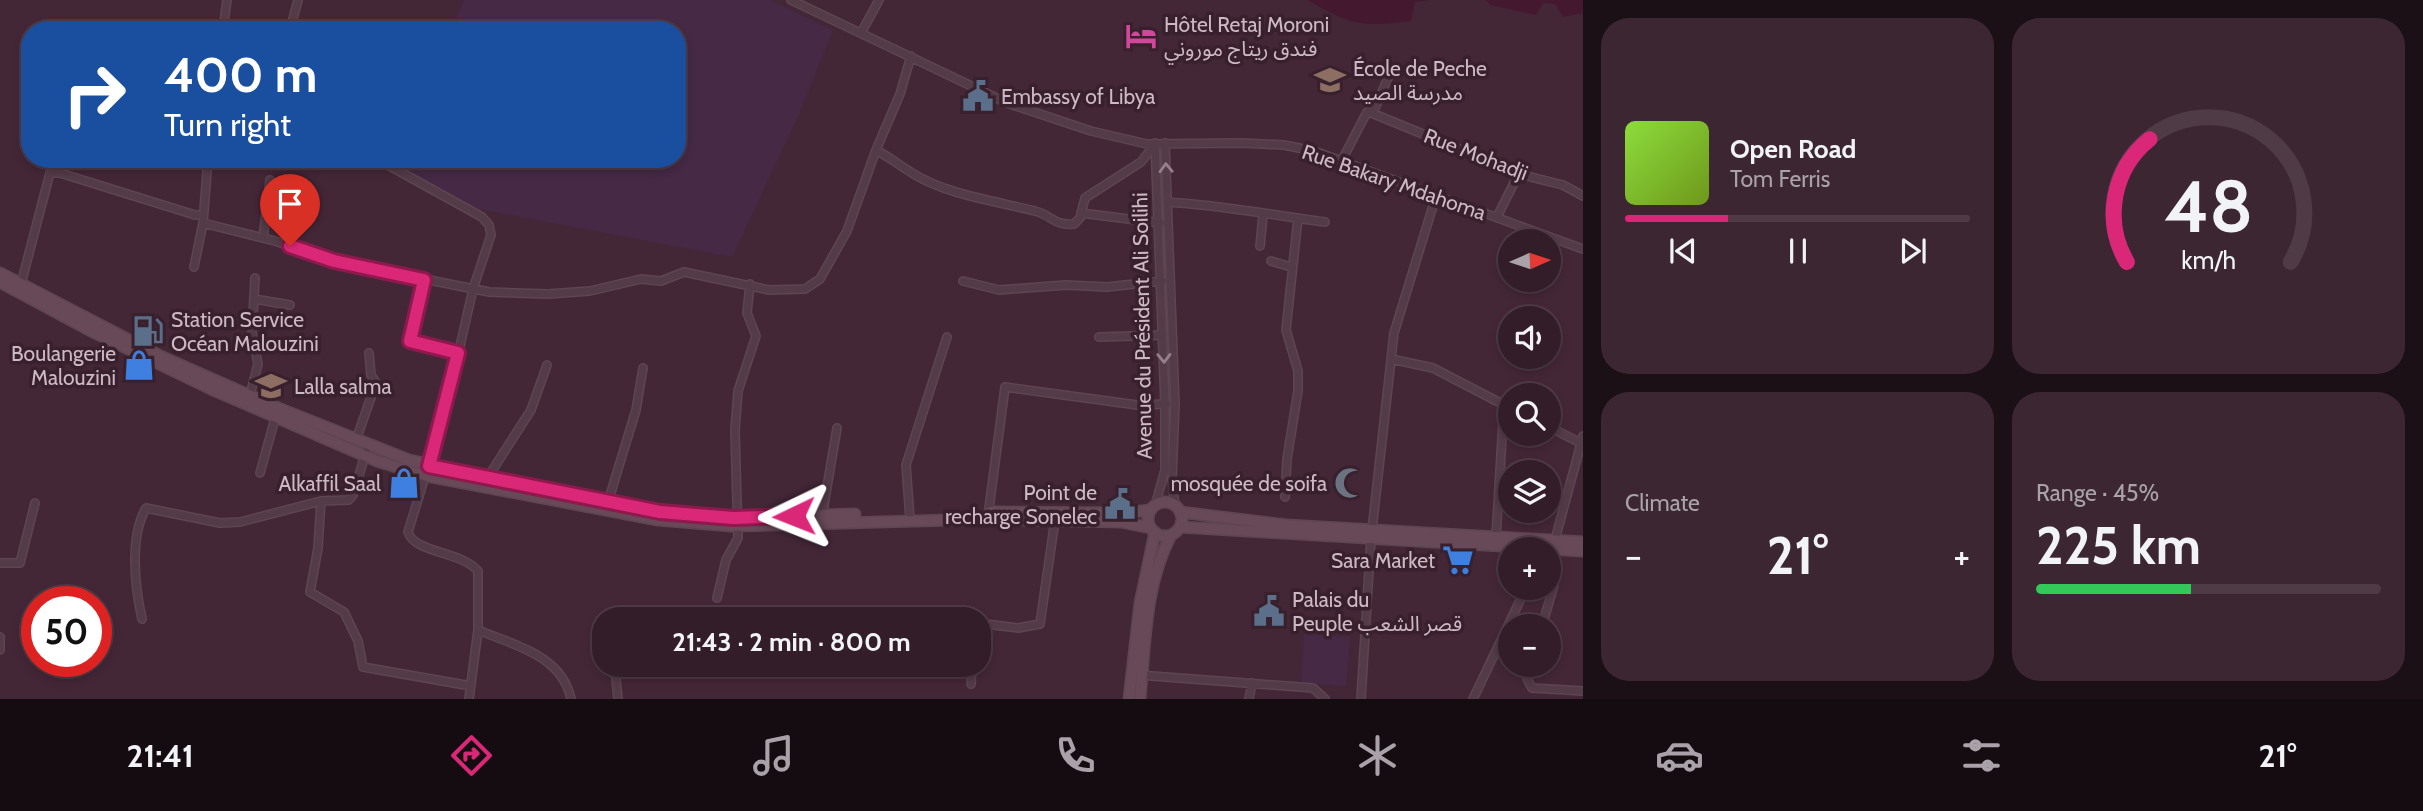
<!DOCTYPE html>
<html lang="en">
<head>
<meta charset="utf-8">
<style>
  body { margin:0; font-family:Cabin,"Noto Sans Arabic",sans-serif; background:#3b2631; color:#f1f3f6; height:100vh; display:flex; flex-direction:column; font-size:26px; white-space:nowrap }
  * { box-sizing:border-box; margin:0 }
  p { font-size:23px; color:#a9a2a8 }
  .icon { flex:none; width:38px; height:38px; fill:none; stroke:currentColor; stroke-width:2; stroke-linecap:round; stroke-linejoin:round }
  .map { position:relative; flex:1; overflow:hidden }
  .details { display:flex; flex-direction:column; gap:18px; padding:18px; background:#1c1017; width:840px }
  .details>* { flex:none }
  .banner { position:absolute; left:21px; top:21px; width:665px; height:147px; border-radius:28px; box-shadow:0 4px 10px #0003,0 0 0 2px #4e3b46; background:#1a4fa0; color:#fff; overflow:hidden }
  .needle { width:46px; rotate:87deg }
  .fabs { position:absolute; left:1498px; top:229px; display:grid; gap:14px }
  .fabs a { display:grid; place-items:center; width:63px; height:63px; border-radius:50%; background:#331d29; box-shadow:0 4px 10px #0003,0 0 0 2px #4e3b46; font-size:35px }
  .speed { position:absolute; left:21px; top:586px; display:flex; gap:14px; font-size:35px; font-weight:700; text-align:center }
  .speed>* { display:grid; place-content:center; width:91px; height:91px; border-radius:50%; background:#331d29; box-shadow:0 4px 10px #0003,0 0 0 2px #4e3b46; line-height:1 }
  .speed .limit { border:10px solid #d22; background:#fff; color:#111 }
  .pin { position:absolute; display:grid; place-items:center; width:60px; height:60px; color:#fff; margin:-72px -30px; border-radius:50% 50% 50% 0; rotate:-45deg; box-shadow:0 0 7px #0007 }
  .pin .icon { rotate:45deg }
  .me { position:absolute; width:77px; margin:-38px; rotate:268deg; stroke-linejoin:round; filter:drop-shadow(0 0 5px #0008) }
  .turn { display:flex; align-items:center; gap:24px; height:147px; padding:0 28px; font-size:32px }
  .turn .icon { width:91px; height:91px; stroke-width:2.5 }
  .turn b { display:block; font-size:49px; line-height:60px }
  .big { font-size:52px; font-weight:800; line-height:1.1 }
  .details .tile { flex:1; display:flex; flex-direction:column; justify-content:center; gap:10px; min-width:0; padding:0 24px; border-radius:28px; background:#3b2631 }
  .details .dial { align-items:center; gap:0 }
  .dial svg { height:182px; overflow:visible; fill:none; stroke:#4e3b46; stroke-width:7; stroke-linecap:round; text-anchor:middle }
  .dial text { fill:#f1f3f6; stroke:none }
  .song { display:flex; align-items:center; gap:21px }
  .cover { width:84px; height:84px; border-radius:10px; background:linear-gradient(135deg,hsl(90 70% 55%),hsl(80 70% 35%)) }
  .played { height:7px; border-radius:4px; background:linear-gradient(90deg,#db2777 30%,#4e3b46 30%) }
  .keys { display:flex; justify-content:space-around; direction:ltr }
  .heat { display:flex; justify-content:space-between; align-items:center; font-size:38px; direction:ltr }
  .charge { height:10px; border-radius:5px; background:linear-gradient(90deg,#34c759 45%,#4e3b46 0) }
  .details .tiles { flex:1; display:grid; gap:18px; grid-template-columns:repeat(2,1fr) }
  .trip { position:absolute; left:592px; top:607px; width:399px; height:70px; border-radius:28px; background:#331d29; box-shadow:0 4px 10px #0003,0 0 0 2px #4e3b46; font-weight:800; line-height:70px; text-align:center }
  .dock { display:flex; height:112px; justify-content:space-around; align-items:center; background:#140c10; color:#a9a2a8 }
  .dock .icon { width:49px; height:49px }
  .dock .on { color:#db2777 }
  .dock b { font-size:32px; color:#f1f3f6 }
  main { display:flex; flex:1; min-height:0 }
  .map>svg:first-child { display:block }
</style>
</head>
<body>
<main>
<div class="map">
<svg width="1583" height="699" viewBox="0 0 1583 699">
  <rect width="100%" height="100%" fill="#442737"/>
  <!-- green -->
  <path fill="#452945" d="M464,0h306l63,30 -33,82 -68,145 -264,-50 -81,-41 3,-7h287v-129h-226z
    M1304,634l46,3 -4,49 -45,-3z"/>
  <!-- water -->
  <path fill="#44192f" d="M1308,0h121l-14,2 -4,19c-49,6 -60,5 -103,-21z
    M1486,0h97v13l-20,4 -8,-13 -12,-1 -7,12 -46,-10z"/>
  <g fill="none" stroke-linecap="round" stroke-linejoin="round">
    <defs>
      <path id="street" d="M791,0l216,103 84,28 56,13 95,-1 42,2 30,6 269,98
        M223,30l4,-30
        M290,30l8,-30
        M861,33l18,-33
        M1369,112l154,63 40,10 20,11
        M1165,143l10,261 -3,75 3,27
        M876,150c13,7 23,15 36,23 35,22 84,28 123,38 17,4 18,15 39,13l6,-6 5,-20 56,-36 14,-18
        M208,159l-5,64 72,18 59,20 155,31 59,2 42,-3 51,-12 20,2 23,-9 85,18 36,-1 15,-10 27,-48 29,-81 24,-56 11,-38
        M377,159l105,58 7,8 2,10 -18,54 -27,119 -38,124c6,21 53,19 70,39v59l-9,69
        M1342,160l25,-48 8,-4 16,-37
        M60,173l1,-14
        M1167,202c54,3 105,13 158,20
        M1081,213l79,10
        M1497,217l22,-44
        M263,238l7,-58
        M1260,246l3,-31
        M1271,261l20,6
        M194,267l9,-44
        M424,280l-14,61 48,12
        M963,281l36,9 67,-5 41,2 55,-6
        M21,284l29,-111h10l135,42h7
        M254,299l36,6
        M1099,337l64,-2
        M1391,359l42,9 77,40
        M250,395l8,-31 -6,-31 3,-55
        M1549,427l32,16
        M356,440l20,-57 -5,-8 -2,-22
        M260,473l16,-58
        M488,477l43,-67 16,-45
        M1285,497l2,-38 11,-68v-20l-12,-41 12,-112
        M321,501l-3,47 -8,44 34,20 14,29 5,26 108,19
        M608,502l28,-92 7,-42
        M1155,506l10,-36v-65l-10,-262
        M988,516l17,-129 132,18 30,-1
        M822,517l15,-89
        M910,519l-4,-54 41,-128
        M1496,537l8,-132
        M1555,540l28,-104
        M0,563h20l15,-60
        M717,598l9,-38 12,-22 -3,-108 3,-39 18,-55 -9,-23 3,-29
        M142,619c-7,-32 -13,-81 4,-111l74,15 20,-1 81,-21 28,-1 4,-5 13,-43
        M978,623l40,5 22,-4 15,-104
        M1542,626l12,-41 -5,-8
        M478,630c36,15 84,25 93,69
        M0,637v13
        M1531,665l-4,14 5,9 51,3
        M615,669l3,30
        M1139,675l174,13 12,11
        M971,684l1,-19
        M1249,699l3,-16
        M1361,699l10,-160 23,-206 42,-137
        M1473,699l53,-111"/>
      <path id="secondary" d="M0,273l160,83 118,52 131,52 251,52 73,6 122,-4
        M0,282l95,51 116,56 166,72 50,15 231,44 74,6 256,-7 133,3 30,6
        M1148 519a17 17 0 1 1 34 0a17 17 0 1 1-34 0Z
        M990,512l131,1 30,-3
        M1180,512l106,13 297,17
        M1180,527l403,24
        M1129,699l11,-96 15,-71
        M1140,699c5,-54 5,-115 31,-164"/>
    </defs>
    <!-- street casing -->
    <use href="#street" stroke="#5d4551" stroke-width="10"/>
    <!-- secondary casing -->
    <use href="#secondary" stroke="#5d4551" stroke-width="13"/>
    <!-- street -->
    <use href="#street" stroke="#543b48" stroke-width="7"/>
    <!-- secondary -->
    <use href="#secondary" stroke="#674958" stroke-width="10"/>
  </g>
  <!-- one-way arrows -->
  <defs><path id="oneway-chevron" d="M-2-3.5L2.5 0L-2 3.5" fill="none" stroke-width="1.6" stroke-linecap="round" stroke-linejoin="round" transform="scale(1.75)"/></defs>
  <g stroke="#97808c">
    <use href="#oneway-chevron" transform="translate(1166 168) rotate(-92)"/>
    <use href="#oneway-chevron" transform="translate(1164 358) rotate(89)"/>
  </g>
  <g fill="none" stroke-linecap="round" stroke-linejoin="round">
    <defs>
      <path id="route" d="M290,246l44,15 90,19 -14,61 48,12 -29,113 231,46 73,6 61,-2"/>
    </defs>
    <!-- route casing -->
    <use href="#route" stroke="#8e194d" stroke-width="18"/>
    <!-- route -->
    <use href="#route" stroke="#db2777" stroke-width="12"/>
  </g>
  <!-- icons -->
  <defs>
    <symbol id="hotel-bare" viewBox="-9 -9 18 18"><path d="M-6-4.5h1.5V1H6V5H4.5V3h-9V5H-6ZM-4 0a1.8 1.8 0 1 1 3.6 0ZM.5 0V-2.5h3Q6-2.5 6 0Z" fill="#d1479c" stroke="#39202d" stroke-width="2.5" paint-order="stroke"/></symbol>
    <symbol id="school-bare" viewBox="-9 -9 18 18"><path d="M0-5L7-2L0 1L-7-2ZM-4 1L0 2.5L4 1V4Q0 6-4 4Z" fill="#8d6e63" stroke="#39202d" stroke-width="2.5" paint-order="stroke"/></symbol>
    <symbol id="civic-bare" viewBox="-9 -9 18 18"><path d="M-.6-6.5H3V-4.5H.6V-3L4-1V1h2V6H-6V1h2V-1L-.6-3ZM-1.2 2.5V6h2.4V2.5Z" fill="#5c6f8a" stroke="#39202d" stroke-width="2.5" paint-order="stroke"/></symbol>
    <symbol id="fuel-bare" viewBox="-9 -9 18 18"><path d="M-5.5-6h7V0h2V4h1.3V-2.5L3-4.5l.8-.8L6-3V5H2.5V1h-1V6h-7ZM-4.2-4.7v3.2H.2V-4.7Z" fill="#5c6f8a" stroke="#39202d" stroke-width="2.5" paint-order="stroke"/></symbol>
    <symbol id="shop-bare" viewBox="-9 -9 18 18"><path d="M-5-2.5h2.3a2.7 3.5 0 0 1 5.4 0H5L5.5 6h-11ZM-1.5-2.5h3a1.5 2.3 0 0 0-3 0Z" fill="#3f7fe0" stroke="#39202d" stroke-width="2.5" paint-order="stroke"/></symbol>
    <symbol id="mosque-bare" viewBox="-9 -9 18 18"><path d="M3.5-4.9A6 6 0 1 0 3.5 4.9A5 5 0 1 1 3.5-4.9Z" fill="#6b7280" stroke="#39202d" stroke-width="2.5" paint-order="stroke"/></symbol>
    <symbol id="supermarket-bare" viewBox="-9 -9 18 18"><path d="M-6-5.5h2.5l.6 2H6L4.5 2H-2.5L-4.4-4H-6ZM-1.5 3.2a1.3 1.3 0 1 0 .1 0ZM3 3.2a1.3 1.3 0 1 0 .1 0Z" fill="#3f7fe0" stroke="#39202d" stroke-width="2.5" paint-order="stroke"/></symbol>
  </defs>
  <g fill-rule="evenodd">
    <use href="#hotel-bare" x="1119" y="14" width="44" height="44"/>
    <use href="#school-bare" x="1308" y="58" width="44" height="44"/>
    <use href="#civic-bare" x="956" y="74" width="44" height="44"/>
    <use href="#fuel-bare" x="126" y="309" width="44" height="44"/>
    <use href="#shop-bare" x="117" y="343" width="44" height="44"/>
    <use href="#school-bare" x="249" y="364" width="44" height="44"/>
    <use href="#shop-bare" x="382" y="461" width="44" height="44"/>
    <use href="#mosque-bare" x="1328" y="461" width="44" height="44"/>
    <use href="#civic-bare" x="1098" y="482" width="44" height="44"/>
    <use href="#supermarket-bare" x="1436" y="538" width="44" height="44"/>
    <use href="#civic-bare" x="1247" y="589" width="44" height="44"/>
  </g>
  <g text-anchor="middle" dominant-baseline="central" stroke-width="7" stroke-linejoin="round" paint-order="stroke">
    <!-- poi labels -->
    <g font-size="21" fill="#cdb9c3" stroke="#39202d" text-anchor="start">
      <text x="1164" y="24">Hôtel Retaj Moroni<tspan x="1164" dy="24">فندق ريتاج موروني</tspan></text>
      <text x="1353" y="68">École de Peche<tspan x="1353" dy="24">مدرسة الصيد</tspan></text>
      <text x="1001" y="96">Embassy of Libya</text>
      <text x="171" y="319">Station Service<tspan x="171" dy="24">Océan Malouzini</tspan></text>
      <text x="116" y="353" text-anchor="end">Boulangerie<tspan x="116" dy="24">Malouzini</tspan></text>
      <text x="294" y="386">Lalla salma</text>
      <text x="381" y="483" text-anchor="end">Alkaffil Saal</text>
      <text x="1327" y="483" text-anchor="end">mosquée de soifa</text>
      <text x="1097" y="492" text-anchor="end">Point de<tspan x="1097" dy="24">recharge Sonelec</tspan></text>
      <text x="1435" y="560" text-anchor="end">Sara Market</text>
      <text x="1292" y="599">Palais du<tspan x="1292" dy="24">Peuple قصر الشعب</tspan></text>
    </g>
    <!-- street labels -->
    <g font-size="21" fill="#cdb9c3" stroke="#39202d">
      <text transform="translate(1476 154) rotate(21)">Rue Mohadji</text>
      <text transform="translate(1394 182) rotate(19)">Rue Bakary Mdahoma</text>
      <text transform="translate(1142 326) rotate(-91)">Avenue du Président Ali Soilihi</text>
    </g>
  </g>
</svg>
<div class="fabs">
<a><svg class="needle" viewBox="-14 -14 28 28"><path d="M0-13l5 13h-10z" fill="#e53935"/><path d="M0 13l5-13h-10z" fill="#a9a2a8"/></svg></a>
<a><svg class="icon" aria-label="sound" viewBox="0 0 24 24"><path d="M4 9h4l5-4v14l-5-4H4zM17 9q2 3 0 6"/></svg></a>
<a><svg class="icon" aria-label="search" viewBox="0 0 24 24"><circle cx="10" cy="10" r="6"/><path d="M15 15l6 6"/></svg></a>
<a><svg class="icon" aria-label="layers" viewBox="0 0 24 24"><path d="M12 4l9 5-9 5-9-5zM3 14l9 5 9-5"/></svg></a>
<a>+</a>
<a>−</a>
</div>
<div class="speed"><div class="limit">50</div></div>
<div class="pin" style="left:290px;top:246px;background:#d93025"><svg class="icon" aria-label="arrive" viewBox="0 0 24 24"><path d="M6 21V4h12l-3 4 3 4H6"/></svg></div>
<svg class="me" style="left:794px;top:516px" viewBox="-20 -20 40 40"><path d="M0-17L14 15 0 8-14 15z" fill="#db2777" stroke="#fff" stroke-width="4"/></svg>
<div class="trip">21:43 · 2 min · 800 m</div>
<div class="banner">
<div class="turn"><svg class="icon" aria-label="right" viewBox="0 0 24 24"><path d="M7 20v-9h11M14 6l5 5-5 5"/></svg><div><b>400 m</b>Turn right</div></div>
</div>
</div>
<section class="details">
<div class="tiles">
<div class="tile">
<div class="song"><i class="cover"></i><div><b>Open Road</b><p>Tom Ferris</p></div></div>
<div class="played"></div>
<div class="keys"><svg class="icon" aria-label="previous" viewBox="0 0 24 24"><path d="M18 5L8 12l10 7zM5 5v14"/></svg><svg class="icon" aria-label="pause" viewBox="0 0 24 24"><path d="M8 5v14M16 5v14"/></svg><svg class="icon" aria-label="next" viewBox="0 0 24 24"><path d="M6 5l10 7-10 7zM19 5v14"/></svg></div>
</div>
<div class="tile dial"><svg viewBox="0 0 100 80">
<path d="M14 69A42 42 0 1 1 86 69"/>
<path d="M14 69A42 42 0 0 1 24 15" stroke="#db2777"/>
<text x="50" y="56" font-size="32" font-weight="700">48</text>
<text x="50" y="72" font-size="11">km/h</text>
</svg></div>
<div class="tile"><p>Climate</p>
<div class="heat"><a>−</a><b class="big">21°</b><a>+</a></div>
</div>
<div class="tile"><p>Range · 45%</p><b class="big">225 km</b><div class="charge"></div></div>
</div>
</section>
</main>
<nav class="dock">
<b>21:41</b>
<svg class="icon on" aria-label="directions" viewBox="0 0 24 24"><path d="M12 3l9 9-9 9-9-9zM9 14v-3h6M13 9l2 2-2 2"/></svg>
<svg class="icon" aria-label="music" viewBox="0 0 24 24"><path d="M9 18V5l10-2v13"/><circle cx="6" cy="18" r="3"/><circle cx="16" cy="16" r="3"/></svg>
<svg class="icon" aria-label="phone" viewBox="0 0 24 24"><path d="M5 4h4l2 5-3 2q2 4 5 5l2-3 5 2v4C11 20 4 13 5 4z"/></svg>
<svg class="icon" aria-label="climate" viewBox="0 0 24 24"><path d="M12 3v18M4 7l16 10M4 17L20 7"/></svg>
<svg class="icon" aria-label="car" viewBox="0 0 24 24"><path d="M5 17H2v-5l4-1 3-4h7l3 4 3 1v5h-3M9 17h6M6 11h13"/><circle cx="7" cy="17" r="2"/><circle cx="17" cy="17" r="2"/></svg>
<svg class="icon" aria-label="filters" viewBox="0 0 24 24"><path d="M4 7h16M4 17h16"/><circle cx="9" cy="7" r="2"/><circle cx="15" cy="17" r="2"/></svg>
<b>21°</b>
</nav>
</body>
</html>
